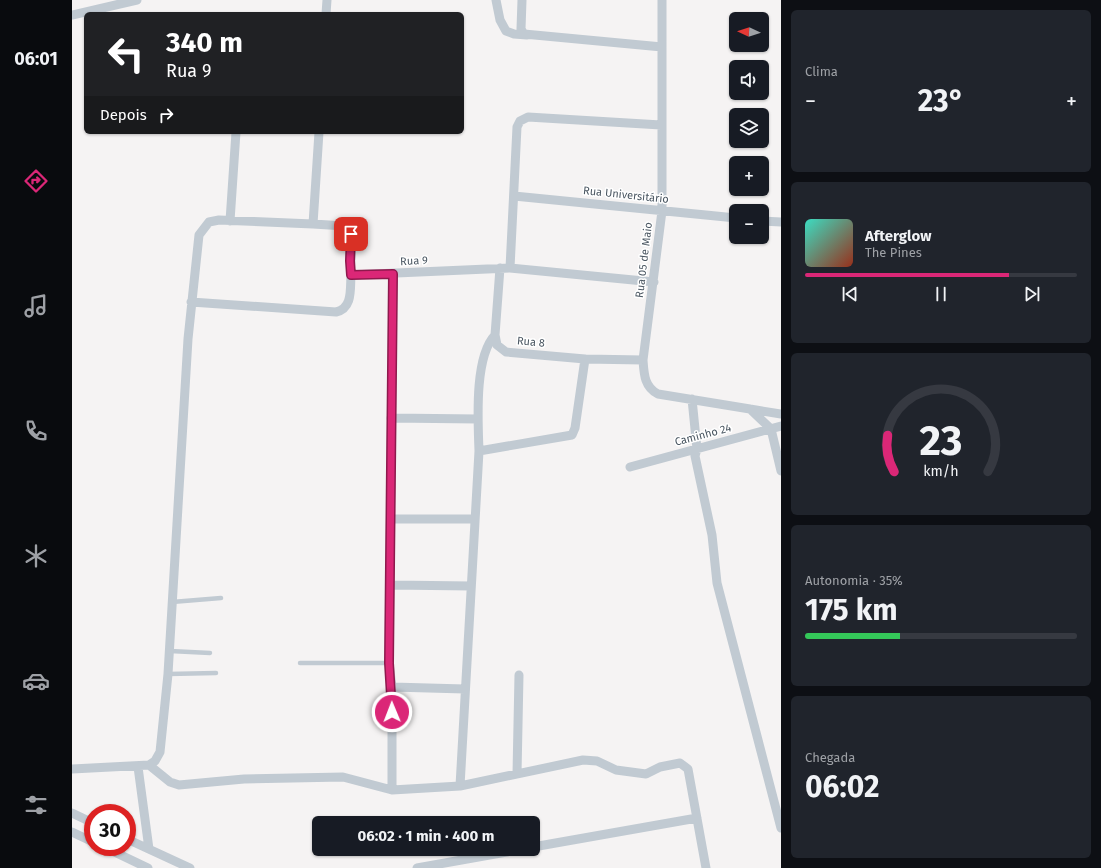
<!DOCTYPE html>
<html lang="pt">
<head>
<meta charset="utf-8">
<style>
  body { margin:0; font-family:"Fira Sans",sans-serif; background:#20242c; color:#f1f3f6; height:100vh; display:flex; flex-direction:column; font-size:15px; white-space:nowrap }
  * { box-sizing:border-box; margin:0 }
  p { font-size:13px; color:#9ea1a6 }
  .icon { flex:none; width:22px; height:22px; fill:none; stroke:currentColor; stroke-width:2; stroke-linecap:round; stroke-linejoin:round }
  .map { position:relative; flex:1; overflow:hidden }
  .drawer { display:flex; flex-direction:column; gap:10px; padding:10px; background:#0d0f14; width:320px }
  .drawer>* { flex:none }
  .top-card { position:absolute; left:12px; top:12px; width:380px; height:122px; border-radius:6px; box-shadow:0 1px 3px #0004; background:#202124; color:#fff; overflow:hidden }
  .needle { width:26px; rotate:274deg }
  .tools { position:absolute; left:657px; top:12px; display:grid; gap:8px }
  .tools a { display:grid; place-items:center; width:40px; height:40px; border-radius:6px; background:#171b24; box-shadow:0 1px 3px #0004; font-size:20px }
  .speed { position:absolute; left:12px; top:804px; display:flex; gap:8px; font-size:20px; font-weight:700; text-align:center }
  .speed>* { display:grid; place-content:center; width:52px; height:52px; border-radius:50%; background:#171b24; box-shadow:0 1px 3px #0004; line-height:1 }
  .speed .limit { border:6px solid #d22; background:#fff; color:#111 }
  .pin { position:absolute; display:grid; place-items:center; width:34px; height:34px; color:#fff; margin:-17px; border-radius:8px; box-shadow:0 2px 6px #0006 }
  .me { position:absolute; width:44px; margin:-22px; rotate:359deg; stroke-linejoin:round; filter:drop-shadow(0 0 3px #0008) }
  .turn { display:flex; align-items:center; gap:14px; height:84px; padding:0 16px; font-size:18px }
  .turn .icon { width:52px; height:52px; stroke-width:2.5 }
  .turn b { display:block; font-size:28px; line-height:34px }
  .then { display:flex; align-items:center; height:38px; padding:0 16px; background:#0003; gap:8px; font-size:15px }
  .big { font-size:30px; font-weight:700; line-height:1.1 }
  .drawer .tile { flex:1; display:flex; flex-direction:column; justify-content:center; gap:6px; min-width:0; padding:0 14px; border-radius:6px; background:#20242c }
  .drawer .dial { align-items:center; gap:0 }
  .dial svg { height:104px; overflow:visible; fill:none; stroke:#363941; stroke-width:7; stroke-linecap:round; text-anchor:middle }
  .dial text { fill:#f1f3f6; stroke:none }
  .song { display:flex; align-items:center; gap:12px }
  .cover { width:48px; height:48px; border-radius:6px; background:linear-gradient(135deg,hsl(170 70% 55%),hsl(10 70% 35%)) }
  .played { height:4px; border-radius:2px; background:linear-gradient(90deg,#db2777 75%,#363941 75%) }
  .keys { display:flex; justify-content:space-around; direction:ltr }
  .heat { display:flex; justify-content:space-between; align-items:center; font-size:22px; direction:ltr }
  .charge { height:6px; border-radius:3px; background:linear-gradient(90deg,#34c759 35%,#363941 0) }
  .trip { position:absolute; left:240px; top:816px; width:228px; height:40px; border-radius:6px; background:#171b24; box-shadow:0 1px 3px #0004; font-weight:700; line-height:40px; text-align:center }
  main { display:flex; flex:1; min-height:0 }
  .menu { display:flex; flex-direction:column; width:72px; justify-content:space-around; align-items:center; background:#090b0e; color:#9ea1a6 }
  .menu .icon { width:28px; height:28px }
  .menu .selected { color:#db2777 }
  .menu b { font-size:18px; color:#f1f3f6 }
  .map>svg:first-child { display:block }
</style>
</head>
<body>
<main>
<nav class="menu">
<b>06:01</b>
<svg class="icon selected" aria-label="directions" viewBox="0 0 24 24"><path d="M12 3l9 9-9 9-9-9zM9 14v-3h6M13 9l2 2-2 2"/></svg>
<svg class="icon" aria-label="music" viewBox="0 0 24 24"><path d="M9 18V5l10-2v13"/><circle cx="6" cy="18" r="3"/><circle cx="16" cy="16" r="3"/></svg>
<svg class="icon" aria-label="phone" viewBox="0 0 24 24"><path d="M5 4h4l2 5-3 2q2 4 5 5l2-3 5 2v4C11 20 4 13 5 4z"/></svg>
<svg class="icon" aria-label="climate" viewBox="0 0 24 24"><path d="M12 3v18M4 7l16 10M4 17L20 7"/></svg>
<svg class="icon" aria-label="car" viewBox="0 0 24 24"><path d="M5 17H2v-5l4-1 3-4h7l3 4 3 1v5h-3M9 17h6M6 11h13"/><circle cx="7" cy="17" r="2"/><circle cx="17" cy="17" r="2"/></svg>
<svg class="icon" aria-label="filters" viewBox="0 0 24 24"><path d="M4 7h16M4 17h16"/><circle cx="9" cy="7" r="2"/><circle cx="15" cy="17" r="2"/></svg>
</nav>
<div class="map">
<svg width="709" height="868" viewBox="0 0 709 868">
  <rect width="100%" height="100%" fill="#f5f3f3"/>
  <g fill="none" stroke-linecap="round" stroke-linejoin="round">
    <!-- lane -->
    <path stroke="#c1cad2" stroke-width="4.5" d="M100,602l49,-4
      M98,651l40,2
      M228,663h89
      M96,674l48,-1"/>
    <!-- street -->
    <path stroke="#c1cad2" stroke-width="9" d="M424,0l4,20 6,11 8,3 13,1
      M450,0l-1,29 3,5 138,13
      M590,0v211l-19,149c1,13 1,27 15,34l92,15 21,20 10,42
      M254,14l1,-14
      M0,15l65,-15
      M247,132l-6,92 32,2c11,7 4,36 6,49l159,-7 144,14
      M442,196l222,22
      M158,221l6,-89
      M690,221l19,1
      M428,268l-5,67 2,10 9,7 79,7 58,1
      M438,268l7,-141 3,-6 8,-4 133,8
      M321,274l-4,389 3,24v103l68,-4 19,-335c-1,-30 -5,-94 16,-116
      M119,302l145,10c17,-4 14,-23 15,-37
      M620,399l5,50 -2,7 17,79 5,48 64,245
      M678,409l31,5
      M319,418l87,1
      M407,451l93,-16 3,-7 10,-69
      M558,467l151,-41
      M319,519h84
      M319,585l80,1
      M320,687l73,2
      M77,765l21,17 9,3 65,-6 99,-2 49,13
      M66,767l11,82
      M0,769l77,-4 6,-4 5,-9 8,-78 20,-335 11,-104 10,-13 10,-2 94,4
      M445,774l2,-99
      M388,786l123,-26 14,1 19,9 30,4 14,-7 20,-4 8,6 18,99
      M0,813l21,10
      M0,832l21,10
      M55,839l63,29
      M32,847l44,21
      M461,847l164,-29
      M345,868l106,-19"/>
  </g>
  <g fill="none" stroke-linecap="round" stroke-linejoin="round">
    <defs>
      <path id="route" d="M279,234l-1,27 1,14 42,-1 -4,389 3,49"/>
    </defs>
    <!-- route casing -->
    <use href="#route" stroke="#8e194d" stroke-width="10"/>
    <!-- route -->
    <use href="#route" stroke="#db2777" stroke-width="7"/>
  </g>
  <g text-anchor="middle" dominant-baseline="central" stroke-width="3" stroke-linejoin="round" paint-order="stroke">
    <!-- street labels -->
    <g font-size="11" fill="#4a5661" stroke="#fff">
      <text transform="translate(554 195) rotate(6)">Rua Universitário</text>
      <text transform="translate(572 260) rotate(-83)">Rua 05 de Maio</text>
      <text transform="translate(342 261) rotate(-3)">Rua 9</text>
      <text transform="translate(459 342) rotate(5)">Rua 8</text>
      <text transform="translate(631 435) rotate(-15)">Caminho 24</text>
    </g>
  </g>
</svg>
<div class="tools">
<a><svg class="needle" viewBox="-14 -14 28 28"><path d="M0-13l5 13h-10z" fill="#e53935"/><path d="M0 13l5-13h-10z" fill="#9ea1a6"/></svg></a>
<a><svg class="icon" aria-label="sound" viewBox="0 0 24 24"><path d="M4 9h4l5-4v14l-5-4H4zM17 9q2 3 0 6"/></svg></a>
<a><svg class="icon" aria-label="layers" viewBox="0 0 24 24"><path d="M12 4l9 5-9 5-9-5zM3 14l9 5 9-5"/></svg></a>
<a>+</a>
<a>−</a>
</div>
<div class="speed"><div class="limit">30</div></div>
<div class="pin" style="left:279px;top:234px;background:#d93025"><svg class="icon" aria-label="arrive" viewBox="0 0 24 24"><path d="M6 21V4h12l-3 4 3 4H6"/></svg></div>
<svg class="me" style="left:320px;top:712px" viewBox="-20 -20 40 40"><circle r="17" fill="#db2777" stroke="#fff" stroke-width="3"/><path d="M0-11L8 9 0 5-8 9z" fill="#fff"/></svg>
<div class="trip">06:02 · 1 min · 400 m</div>
<div class="top-card">
<div class="turn"><svg class="icon" aria-label="left" viewBox="0 0 24 24"><path d="M17 20v-9H6M10 6l-5 5 5 5"/></svg><div><b>340 m</b>Rua 9</div></div>
<div class="then">Depois<svg class="icon" aria-label="right" viewBox="0 0 24 24"><path d="M7 20v-9h11M14 6l5 5-5 5"/></svg></div>
</div>
</div>
<section class="drawer">
<div class="tile"><p>Clima</p>
<div class="heat"><a>−</a><b class="big">23°</b><a>+</a></div>
</div>
<div class="tile">
<div class="song"><i class="cover"></i><div><b>Afterglow</b><p>The Pines</p></div></div>
<div class="played"></div>
<div class="keys"><svg class="icon" aria-label="previous" viewBox="0 0 24 24"><path d="M18 5L8 12l10 7zM5 5v14"/></svg><svg class="icon" aria-label="pause" viewBox="0 0 24 24"><path d="M8 5v14M16 5v14"/></svg><svg class="icon" aria-label="next" viewBox="0 0 24 24"><path d="M6 5l10 7-10 7zM19 5v14"/></svg></div>
</div>
<div class="tile dial"><svg viewBox="0 0 100 80">
<path d="M14 69A42 42 0 1 1 86 69"/>
<path d="M14 69A42 42 0 0 1 9 41" stroke="#db2777"/>
<text x="50" y="56" font-size="32" font-weight="700">23</text>
<text x="50" y="72" font-size="11">km/h</text>
</svg></div>
<div class="tile"><p>Autonomia · 35%</p><b class="big">175 km</b><div class="charge"></div></div>
<div class="tile"><p>Chegada</p><b class="big">06:02</b></div>
</section>
</main>
</body>
</html>
